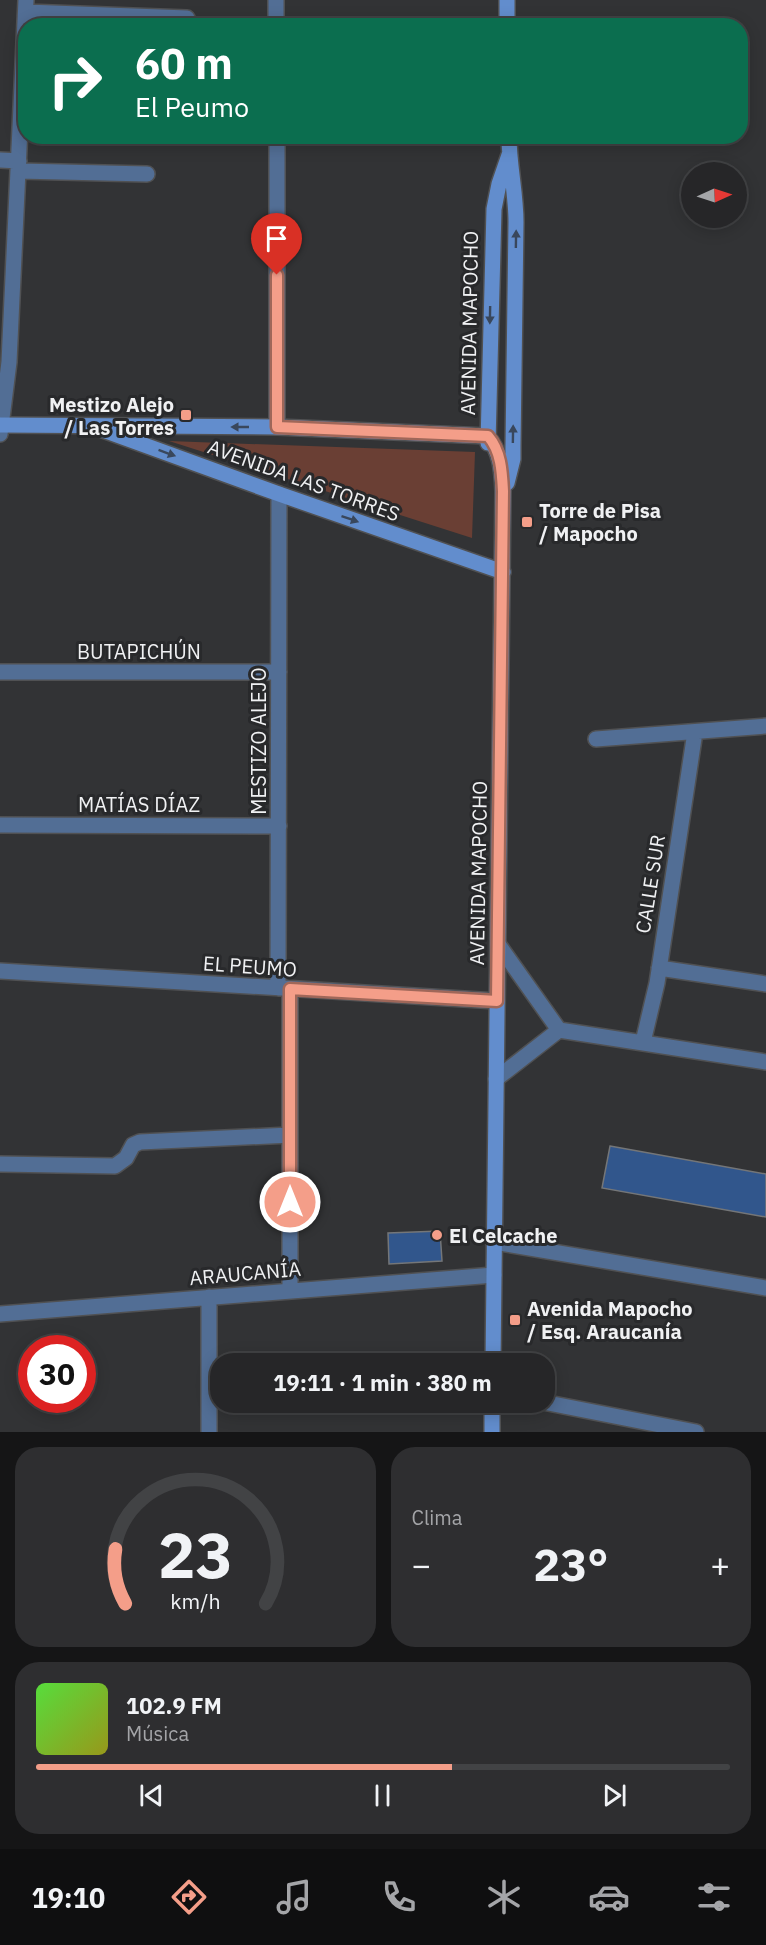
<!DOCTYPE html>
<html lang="es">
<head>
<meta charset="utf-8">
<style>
  body { margin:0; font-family:"IBM Plex Sans",sans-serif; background:#2e2e30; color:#f1f3f6; height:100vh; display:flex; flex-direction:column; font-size:22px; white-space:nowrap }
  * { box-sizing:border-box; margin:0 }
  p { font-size:20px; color:#a4a5a8 }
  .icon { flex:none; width:33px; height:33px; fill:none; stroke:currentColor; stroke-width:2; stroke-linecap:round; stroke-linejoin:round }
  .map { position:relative; height:1432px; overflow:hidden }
  .drawer { display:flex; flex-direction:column; gap:15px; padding:15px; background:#151516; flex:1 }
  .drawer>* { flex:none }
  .hud { position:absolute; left:18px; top:18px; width:730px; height:126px; border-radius:24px; box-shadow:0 3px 15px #0003,0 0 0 2px #424345; background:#0b6e4f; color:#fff; overflow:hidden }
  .needle { width:39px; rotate:87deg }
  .tools { position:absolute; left:681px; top:162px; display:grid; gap:12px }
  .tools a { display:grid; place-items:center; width:66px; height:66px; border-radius:50%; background:#262628; box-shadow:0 3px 15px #0003,0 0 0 2px #424345; font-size:30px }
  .speed { position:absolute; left:18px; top:1335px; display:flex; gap:12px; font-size:30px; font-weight:700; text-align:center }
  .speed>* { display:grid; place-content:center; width:78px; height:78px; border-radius:50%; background:#262628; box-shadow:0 3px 15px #0003,0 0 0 2px #424345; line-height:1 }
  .speed .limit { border:9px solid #d22; background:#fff; color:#111 }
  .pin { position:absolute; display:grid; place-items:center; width:51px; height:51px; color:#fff; margin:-62px -26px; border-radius:50% 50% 50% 0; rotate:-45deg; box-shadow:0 0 6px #0007 }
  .pin .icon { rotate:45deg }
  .me { position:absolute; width:66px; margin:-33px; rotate:0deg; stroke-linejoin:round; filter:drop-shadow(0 0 4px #0008) }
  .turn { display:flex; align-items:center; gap:21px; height:126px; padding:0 18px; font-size:27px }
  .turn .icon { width:78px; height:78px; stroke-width:2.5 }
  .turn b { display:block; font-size:42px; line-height:51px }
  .big { font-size:45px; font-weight:700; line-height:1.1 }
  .drawer .card { flex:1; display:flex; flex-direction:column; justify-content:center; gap:9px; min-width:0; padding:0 21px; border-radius:24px; background:#2e2e30 }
  .drawer .dial { align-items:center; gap:0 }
  .dial svg { height:156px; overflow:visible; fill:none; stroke:#424345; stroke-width:7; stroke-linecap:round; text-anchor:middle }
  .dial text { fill:#f1f3f6; stroke:none }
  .song { display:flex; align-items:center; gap:18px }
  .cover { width:72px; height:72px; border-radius:9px; background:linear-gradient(135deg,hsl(110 70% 55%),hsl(60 70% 35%)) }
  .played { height:6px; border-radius:3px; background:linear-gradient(90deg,#f49e89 60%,#424345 60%) }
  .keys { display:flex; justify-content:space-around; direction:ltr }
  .heat { display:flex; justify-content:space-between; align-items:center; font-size:33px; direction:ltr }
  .drawer .tiles { flex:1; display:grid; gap:15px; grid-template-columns:1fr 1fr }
  .card:last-child { grid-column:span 2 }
  .trip { position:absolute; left:210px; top:1353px; width:345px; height:60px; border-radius:24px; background:#262628; box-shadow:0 3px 15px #0003,0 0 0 2px #424345; font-weight:700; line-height:60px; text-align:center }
  .tab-bar { display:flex; height:96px; justify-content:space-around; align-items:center; background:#0f0f10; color:#a4a5a8 }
  .tab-bar .icon { width:42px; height:42px }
  .tab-bar .active { color:#f49e89 }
  .tab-bar b { font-size:27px; color:#f1f3f6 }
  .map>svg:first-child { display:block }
</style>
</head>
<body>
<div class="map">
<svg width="766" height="1432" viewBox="0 0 766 1432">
  <rect width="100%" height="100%" fill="#323335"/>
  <!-- green -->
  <path fill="#6a3f34" d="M169,441l306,11 -3,86z"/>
  <!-- building -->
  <path fill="#31568c" stroke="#747678" stroke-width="1.5" d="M610,1146l156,28v43l-164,-29z
    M440,1231l2,30 -53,3 -1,-31z"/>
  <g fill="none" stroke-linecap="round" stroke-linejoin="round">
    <defs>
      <path id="minor" d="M276,0v26
        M26,12l161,6
        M277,136v291
        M0,160l19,1
        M19,171l128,3
        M0,434l9,-72 17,-362
        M0,672h279
        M596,739l170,-13
        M0,825l279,1
        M498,944l61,86
        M659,968l107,16
        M0,971l497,30
        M278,988l1,-494
        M290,989v301
        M643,1042l14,-59 38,-251
        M496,1079l63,-49 207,32
        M0,1164l115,2 11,-8 7,-13 7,-3 150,-7
        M494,1242l272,46
        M209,1297v135
        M0,1314l494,-39
        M543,1402l153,30"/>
      <path id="secondary" d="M507,0v26
        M0,425l277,2 210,9
        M103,430l176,64 224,78
        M487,436c14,15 15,35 16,55l-10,873
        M488,443l6,-234 5,-25 10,-29
        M507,483l6,-24v-12l3,-225c0,-29 -7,-57 -7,-86
        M492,1432v-30"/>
    </defs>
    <!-- minor casing -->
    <use href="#minor" stroke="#505153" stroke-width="18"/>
    <!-- secondary casing -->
    <use href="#secondary" stroke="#505153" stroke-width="18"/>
    <!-- minor -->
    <use href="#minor" stroke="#526e95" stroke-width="15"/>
    <!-- secondary -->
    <use href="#secondary" stroke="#628dcd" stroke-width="15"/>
  </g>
  <!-- one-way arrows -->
  <defs><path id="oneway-solid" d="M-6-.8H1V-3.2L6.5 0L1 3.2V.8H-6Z" transform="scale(1.5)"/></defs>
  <g fill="#39475c">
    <use href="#oneway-solid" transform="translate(516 239) rotate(-89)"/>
    <use href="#oneway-solid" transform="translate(490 315) rotate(91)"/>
    <use href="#oneway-solid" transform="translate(240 427) rotate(-180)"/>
    <use href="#oneway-solid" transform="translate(513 434) rotate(-89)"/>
    <use href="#oneway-solid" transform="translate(167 453) rotate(20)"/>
    <use href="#oneway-solid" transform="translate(350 519) rotate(19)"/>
  </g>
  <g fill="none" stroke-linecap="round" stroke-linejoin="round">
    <defs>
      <path id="route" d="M277,275v152l211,9c13,15 14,35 15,55l-6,510 -207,-12v213"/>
    </defs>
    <!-- route casing -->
    <use href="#route" stroke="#9f6759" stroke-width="15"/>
    <!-- route -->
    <use href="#route" stroke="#f49e89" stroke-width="10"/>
  </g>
  <!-- markers -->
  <g fill="#f49e89" stroke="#28292b" stroke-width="2">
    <rect x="180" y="409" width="12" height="12" rx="3"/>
    <rect x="521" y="516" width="12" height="12" rx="3"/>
    <circle cx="437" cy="1235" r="6"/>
    <rect x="509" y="1314" width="12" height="12" rx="3"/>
  </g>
  <g text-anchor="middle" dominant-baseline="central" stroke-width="6" stroke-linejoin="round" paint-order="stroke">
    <!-- street labels -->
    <g font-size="20" fill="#f0f1f3" stroke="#28292b">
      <text transform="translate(469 323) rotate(-89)">AVENIDA MAPOCHO</text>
      <text transform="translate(304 480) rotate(20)">AVENIDA LAS TORRES</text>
      <text x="139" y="651">BUTAPICHÚN</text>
      <text transform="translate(258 741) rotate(-90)">MESTIZO ALEJO</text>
      <text x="139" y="804">MATÍAS DÍAZ</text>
      <text transform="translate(478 873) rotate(-89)">AVENIDA MAPOCHO</text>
      <text transform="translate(650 884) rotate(-81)">CALLE SUR</text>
      <text transform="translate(250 966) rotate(4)">EL PEUMO</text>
      <text transform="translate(245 1273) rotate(-5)">ARAUCANÍA</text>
    </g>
    <!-- poi labels -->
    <g font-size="20" font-weight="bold" fill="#f0f1f3" stroke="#28292b" text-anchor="start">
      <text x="174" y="404" text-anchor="end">Mestizo Alejo<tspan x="174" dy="23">/ Las Torres</tspan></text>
      <text x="539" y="510">Torre de Pisa<tspan x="539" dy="23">/ Mapocho</tspan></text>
      <text x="449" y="1235">El Celcache</text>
      <text x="527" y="1308">Avenida Mapocho<tspan x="527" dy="23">/ Esq. Araucanía</tspan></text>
    </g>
  </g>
</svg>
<div class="tools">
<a><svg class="needle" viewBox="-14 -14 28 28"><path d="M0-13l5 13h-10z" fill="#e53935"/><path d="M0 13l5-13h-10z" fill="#a4a5a8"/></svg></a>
</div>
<div class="speed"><div class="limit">30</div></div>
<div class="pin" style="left:277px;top:275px;background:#d93025"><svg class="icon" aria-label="arrive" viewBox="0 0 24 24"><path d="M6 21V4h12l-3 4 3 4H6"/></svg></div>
<svg class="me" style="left:290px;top:1202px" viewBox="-20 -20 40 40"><circle r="17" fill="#f49e89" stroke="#fff" stroke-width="3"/><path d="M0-11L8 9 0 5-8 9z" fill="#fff"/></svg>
<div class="trip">19:11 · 1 min · 380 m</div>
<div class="hud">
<div class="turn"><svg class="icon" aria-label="right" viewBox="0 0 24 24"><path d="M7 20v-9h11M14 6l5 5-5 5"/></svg><div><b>60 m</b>El Peumo</div></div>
</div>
</div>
<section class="drawer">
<div class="tiles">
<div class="card dial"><svg viewBox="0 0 100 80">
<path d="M14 69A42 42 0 1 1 86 69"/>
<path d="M14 69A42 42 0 0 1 9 41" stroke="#f49e89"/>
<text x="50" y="56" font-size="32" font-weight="700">23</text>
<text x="50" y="72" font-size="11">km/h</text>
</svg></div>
<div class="card"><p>Clima</p>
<div class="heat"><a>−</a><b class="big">23°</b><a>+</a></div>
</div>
<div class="card">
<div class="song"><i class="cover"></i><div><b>102.9 FM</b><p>Música</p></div></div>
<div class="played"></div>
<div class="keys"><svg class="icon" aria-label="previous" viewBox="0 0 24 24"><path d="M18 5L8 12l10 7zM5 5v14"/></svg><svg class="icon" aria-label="pause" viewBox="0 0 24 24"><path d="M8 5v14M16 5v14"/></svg><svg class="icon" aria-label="next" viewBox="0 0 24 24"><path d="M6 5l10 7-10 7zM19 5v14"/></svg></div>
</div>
</div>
</section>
<nav class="tab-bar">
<b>19:10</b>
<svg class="icon active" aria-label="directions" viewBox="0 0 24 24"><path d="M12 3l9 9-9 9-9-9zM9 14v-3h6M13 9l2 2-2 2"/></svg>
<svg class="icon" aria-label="music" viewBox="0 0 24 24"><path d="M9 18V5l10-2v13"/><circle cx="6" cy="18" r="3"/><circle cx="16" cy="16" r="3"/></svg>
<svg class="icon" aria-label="phone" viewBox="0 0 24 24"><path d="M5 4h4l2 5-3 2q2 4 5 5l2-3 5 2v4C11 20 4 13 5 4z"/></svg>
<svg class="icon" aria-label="climate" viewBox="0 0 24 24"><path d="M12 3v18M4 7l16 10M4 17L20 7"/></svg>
<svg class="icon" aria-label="car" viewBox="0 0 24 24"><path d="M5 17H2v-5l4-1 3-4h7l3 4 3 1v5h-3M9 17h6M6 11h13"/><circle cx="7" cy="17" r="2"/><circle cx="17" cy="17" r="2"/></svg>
<svg class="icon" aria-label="filters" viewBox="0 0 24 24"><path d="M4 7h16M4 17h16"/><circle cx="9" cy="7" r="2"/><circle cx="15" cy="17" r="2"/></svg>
</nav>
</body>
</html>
